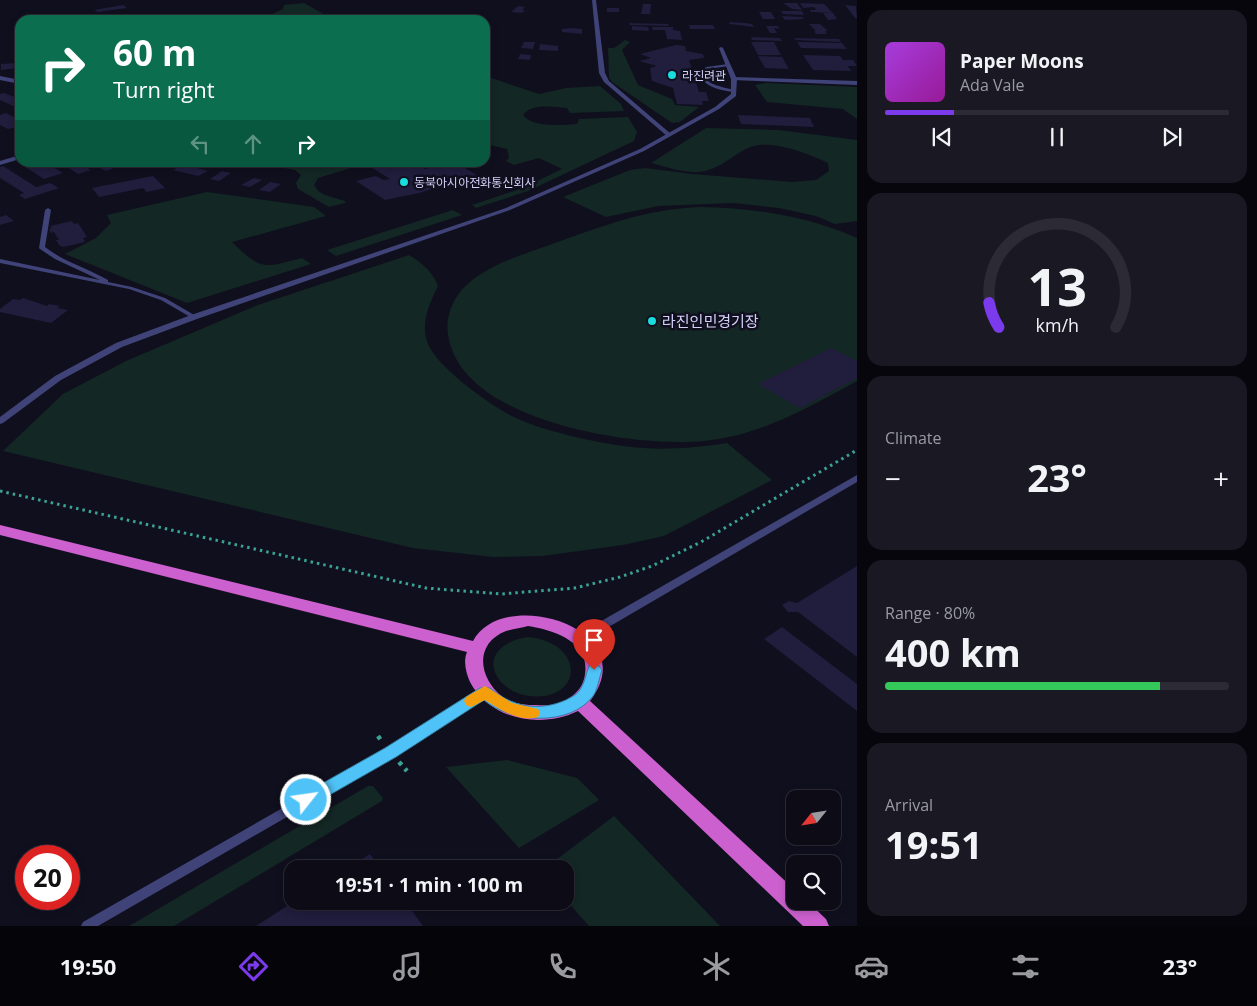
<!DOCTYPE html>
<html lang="en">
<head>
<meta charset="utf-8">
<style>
  body { margin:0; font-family:"Open Sans","Noto Sans KR",sans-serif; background:#1a1923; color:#f1f3f6; height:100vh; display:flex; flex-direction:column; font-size:19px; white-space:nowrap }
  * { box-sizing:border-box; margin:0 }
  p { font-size:16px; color:#9a9ba1 }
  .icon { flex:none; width:28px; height:28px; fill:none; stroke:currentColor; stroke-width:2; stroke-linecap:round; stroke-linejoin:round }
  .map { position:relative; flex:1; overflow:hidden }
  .panel { display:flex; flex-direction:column; gap:10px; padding:10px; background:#07060c; width:400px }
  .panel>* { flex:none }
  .banner { position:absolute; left:15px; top:15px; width:475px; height:152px; border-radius:15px; box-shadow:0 2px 8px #0003,0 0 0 1px #2c2b35; background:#0b6e4f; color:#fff; overflow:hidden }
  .needle { width:32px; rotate:240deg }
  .fabs { position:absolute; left:786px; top:790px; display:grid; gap:10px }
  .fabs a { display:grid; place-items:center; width:55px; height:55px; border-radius:10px; background:#0c0b16; box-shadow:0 2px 8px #0003,0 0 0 1px #2c2b35; font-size:25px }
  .speed { position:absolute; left:15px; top:845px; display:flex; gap:10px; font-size:25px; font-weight:700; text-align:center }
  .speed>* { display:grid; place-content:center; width:65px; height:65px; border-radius:50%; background:#0c0b16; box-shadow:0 2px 8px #0003,0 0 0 1px #2c2b35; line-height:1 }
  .speed .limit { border:8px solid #d22; background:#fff; color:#111 }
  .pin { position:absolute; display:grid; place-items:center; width:42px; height:42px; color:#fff; margin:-51px -21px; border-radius:50% 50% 50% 0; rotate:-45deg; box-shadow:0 0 5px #0007 }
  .pin .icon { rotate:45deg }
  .me { position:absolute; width:55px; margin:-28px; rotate:60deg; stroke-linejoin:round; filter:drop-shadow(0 0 4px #0008) }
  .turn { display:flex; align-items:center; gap:18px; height:105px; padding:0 15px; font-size:22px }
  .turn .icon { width:65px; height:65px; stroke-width:2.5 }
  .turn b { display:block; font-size:35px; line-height:42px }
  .lanes { display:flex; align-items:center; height:48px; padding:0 15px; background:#0003; justify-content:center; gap:25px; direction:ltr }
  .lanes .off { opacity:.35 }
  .big { font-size:38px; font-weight:700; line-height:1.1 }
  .panel .tile { flex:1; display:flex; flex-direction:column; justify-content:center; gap:8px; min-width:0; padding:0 18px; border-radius:15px; background:#1a1923 }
  .panel .dial { align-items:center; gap:0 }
  .dial svg { height:130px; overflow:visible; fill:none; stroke:#2c2b35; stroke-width:7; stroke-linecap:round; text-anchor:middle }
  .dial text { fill:#f1f3f6; stroke:none }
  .song { display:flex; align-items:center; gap:15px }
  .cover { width:60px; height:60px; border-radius:8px; background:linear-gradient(135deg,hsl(280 70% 55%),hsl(300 70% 35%)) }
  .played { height:5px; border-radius:2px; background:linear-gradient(90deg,#7c3aed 20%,#2c2b35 20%) }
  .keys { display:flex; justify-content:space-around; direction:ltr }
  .heat { display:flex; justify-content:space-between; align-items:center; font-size:28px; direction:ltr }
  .charge { height:8px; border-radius:4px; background:linear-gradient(90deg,#34c759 80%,#2c2b35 0) }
  .trip { position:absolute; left:284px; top:860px; width:290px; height:50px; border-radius:15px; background:#0c0b16; box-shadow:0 2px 8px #0003,0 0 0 1px #2c2b35; font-weight:700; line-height:50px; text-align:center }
  .dock { display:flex; height:80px; justify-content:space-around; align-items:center; background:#050409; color:#9a9ba1 }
  .dock .icon { width:35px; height:35px }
  .dock .on { color:#7c3aed }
  .dock b { font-size:22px; color:#f1f3f6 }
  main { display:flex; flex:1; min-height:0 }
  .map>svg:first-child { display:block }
</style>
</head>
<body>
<main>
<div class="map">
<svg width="857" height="926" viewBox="0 0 857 926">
  <rect width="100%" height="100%" fill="#100f1e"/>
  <!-- green -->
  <path fill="#132724" d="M304,3l23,13 16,4h-78l-1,-2 19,-9 1,-4z
    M625,40l5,2 -8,8 16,35 34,14 3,6 24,2 -19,15 -8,1 -60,-41 -3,-4 -1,-30h6z
    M485,76l54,18 27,-6 34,-2 21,18 3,7 -54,2 -3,-5c-13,-1 -36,-5 -44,7 9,13 40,10 54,9l2,-5 49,-2 9,15 -3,9 -106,50 -52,17 -4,-3 51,-17 39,-19 -23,-11 -25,7 -8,-4 3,-3 -2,-9 -22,-5z
    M766,83l91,4v32l-14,-10 -76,-7 -12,-17z
    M706,128l73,2 78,10v81l-22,3 -19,-8 -37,-8 -46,-5 -75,3 -52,11 -43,-20 67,-27 15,-2 47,6 100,8 24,-2 13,-9 -1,-8c-21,-10 -61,-26 -82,-14 -15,8 -25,18 -41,22 -17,4 -38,-4 -54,-8z
    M316,163c8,4 40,-1 52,0l-50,15 -4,7 4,6 7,4 20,6v2l-16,4 -31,-18 -2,-6 5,-8 -6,-5 -38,-7z
    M207,192l107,15 12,9 -94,26c30,29 31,26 70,16l9,6 -124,39 -122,-49 31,-16 15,-15 -4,-8z
    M701,207c54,1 106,9 156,31v143c-50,27 -95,54 -153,60 -69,7 -245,-19 -256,-107 -3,-24 10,-45 30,-58 22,-15 49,-23 74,-32 51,-18 94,-35 149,-37z
    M453,210l9,5 -126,41 -9,-6z
    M409,255c13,8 24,17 29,31 -9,18 -18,38 -10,58 9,23 63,62 86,73 30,15 96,29 129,31 27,2 57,-1 84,-5l45,37 -108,56 -41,9 -81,11 -49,1 -80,-9 -410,-97 60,-57 63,-33 132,-56z
    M528,637c59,6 55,65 1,59 -10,-1 -20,-6 -27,-13 -22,-25 2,-43 26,-46z
    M507,760l70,18 22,22 -80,48 -73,-81z
    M368,786h5l10,12 -1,3 -208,125h-45z
    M614,816l106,110h-131l-24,-27v-30h-21z"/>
  <!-- building -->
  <path fill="#201d3d" d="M783,3h14l5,7 -10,-1z
    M800,3l24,1 9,9 -22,-1 -1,-2h6l-2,-3 -11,1z
    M643,4h8l-1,10h-9z
    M123,5l4,3 -29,4 -4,-2z
    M845,5l11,1 1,12h-2z
    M518,6l7,1 -3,3h3l-3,3 -11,-1z
    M607,8h12v4h-12z
    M781,11h21l2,4 -21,-1z
    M759,12h12l4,7h-12z
    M823,13h10l4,6 -9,1z
    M782,16l20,1 2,2 -19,1z
    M729,22l17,1 6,1 2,3 -24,-3z
    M629,23l39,1 1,2 -39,-1z
    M809,24h11l8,7h-3l2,3h-11l-2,-3h2z
    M689,25h24l2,4h-25z
    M632,26l16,1 1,4 -17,-1z
    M766,26h12l2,3 -6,-1 3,5h-7z
    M652,27h21v3l7,1 2,9 -15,-1 -2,-9h-12z
    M572,28l10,1v5l-20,-2v-3z
    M751,37l29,1 2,3 -30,-1z
    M794,38l45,1 2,3 -45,-2z
    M524,42h11l-2,7 -12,-1z
    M751,42h23l7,13h-23z
    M797,42l45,1 5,6 -46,-1z
    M540,44l18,2v5l-19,-1z
    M676,45l9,1 1,5 17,3 1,4 -15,2 10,32h7l3,9h-7l1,4 -26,-1 -4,-16 -21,-7 -2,-13 7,-2 -18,-5 12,-3 -11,-4z
    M520,54l11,1 -1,5 -12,-1z
    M803,55l37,1 3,4h10l4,6h-9l3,5 -38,-1z
    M758,56l24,1 7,12 -24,-1z
    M17,63l1,5 -17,2v-6z
    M4,93l16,6v7l-5,1 -15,-7v-6z
    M6,113l14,7v6l-12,3 -8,-4v-10z
    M738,115l72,3 4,9 -73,-3z
    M20,159v3h25l18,11 -19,6 -28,-18z
    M60,162h18l13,8 -13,4z
    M88,162h23l8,4 -13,5z
    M387,162h27l11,7 8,-2 -8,-5h30l22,13 -58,18 -34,7 -29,-19 20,-5 7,4 7,-1 -19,-12z
    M183,164l25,7 -10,5 -25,-6z
    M3,166l33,21 14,-4 9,5 -34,11 -6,-4 5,-2 -24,-15v-11z
    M222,171l9,2 -12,8 -9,-2z
    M153,176l12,12 -18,4 -4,-4 -44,9 -7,-9z
    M254,178l8,2 -12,7 -9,-2z
    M270,182l11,2 -11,8 -11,-2z
    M6,215l8,6 -14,4v-8z
    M72,221l2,3 4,-1 9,14 -4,1 2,4 -22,5 -4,-2 -3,-5h3l-5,-8 -3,1 -2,-4 3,-1 -2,-2z
    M23,298l24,8 2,-2 11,2 -3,2 11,2 -17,13 -51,-11v-3l13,-10 7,1z
    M831,348l26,13v17l-57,30 -42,-24z
    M857,566v91l-59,-45h-10l-6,-7 7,-4 8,2z
    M782,627l75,57v27l-93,-72z
    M370,854l11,15h-35z
    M295,901h110l18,25h-167z"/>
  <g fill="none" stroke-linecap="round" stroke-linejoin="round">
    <!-- path-far1 -->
    <path stroke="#3ba393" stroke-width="3" stroke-dasharray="2.5 4" stroke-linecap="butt" d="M0,491l426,97 75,6 74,-6 45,-11 32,-11 49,-24 156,-92"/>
    <!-- path -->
    <path stroke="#3ba393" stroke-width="4.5" stroke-dasharray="4 5" stroke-linecap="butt" d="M378,736l4,6
      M399,762l8,9"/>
    <!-- service -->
    <path fill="#3f4378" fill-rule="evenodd" d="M728,64l1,2 -21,3 -6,5c7,12 21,13 33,16v2c-14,-1 -30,-5 -37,-18l8,-7z
      M48,208l3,2 -6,37c19,15 42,21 63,33v2l24,5 33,11 31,18v2h-4l-31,-18 -32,-11 -129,-26v-4l100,21 -45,-21 -15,-10 -1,-1 6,-38z
      M485,688l3,1 2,3 -2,3 -94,60 -296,171h-17l2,-4 303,-173z"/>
    <!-- minor -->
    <path fill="#3f4378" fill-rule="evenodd" d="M592,0h4l9,73 4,8 62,53v2h-4l-63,-54 -5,-9z
      M0,76l20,4v4l-20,-4z
      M734,77l123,4v4l-125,-5v-2z
      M20,155v4l-20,6v-4z
      M857,475v7l-274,160 -4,2 -4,-2 -2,-3 2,-3z"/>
    <!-- tertiary -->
    <path fill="#3f4378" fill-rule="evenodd" d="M721,47l2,1 14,31 -1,17 -17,13 -75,42 -134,59 -313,109 -75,28 -61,33 -58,43 -3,1v-7l55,-41 61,-33 75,-28 315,-107 134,-59 75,-42 16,-13v-15l-12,-31z"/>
    <!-- trunk -->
    <path fill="#cc60ce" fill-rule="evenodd" d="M0,525l473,116c29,-56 173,-13 117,60l205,189v11h12l19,18 3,7h-26l-225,-215c-37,18 -88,9 -108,-29 -4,-9 -7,-21 -3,-30l-467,-117zM528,626c25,4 62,15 57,48 -1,10 -7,19 -16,24 -10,7 -21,8 -33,7 -11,0 -23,-1 -33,-8 -24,-18 -30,-53 3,-66 7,-2 15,-3 22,-5z"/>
  </g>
  <!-- route -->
  <path fill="#4fc3f7" stroke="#337fa1" d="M594,665l5,1 3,4c-3,8 -4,19 -9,26 -23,31 -82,27 -109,4l-88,57 -84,48 -6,2 -6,-2 -2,-5 2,-4 85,-48 95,-60h10c22,19 49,24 76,12 6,-3 12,-6 15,-12 4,-6 5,-15 8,-22z"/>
  <!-- slow -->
  <path fill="#f59e0b" d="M485,686l27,17 26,6 2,4 -2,4c-18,6 -39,-8 -53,-17l-14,7 -5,-2 -2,-4 2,-4z"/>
  <!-- markers -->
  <g fill="#1adcdc" stroke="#100f1e" stroke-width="2">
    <circle cx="672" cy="75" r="5"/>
    <circle cx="404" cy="182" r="5"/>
    <circle cx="652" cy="321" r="5"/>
  </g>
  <g text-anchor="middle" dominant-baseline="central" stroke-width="5" stroke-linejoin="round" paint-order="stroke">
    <!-- far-poi labels -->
    <g font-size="12" fill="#d2d1fa" stroke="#100f1e" text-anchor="start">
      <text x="682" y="75">라진려관</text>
      <text x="414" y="182">동북아시아전화통신회사</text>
    </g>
    <!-- poi labels -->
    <g font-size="15" fill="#d2d1fa" stroke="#100f1e" text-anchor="start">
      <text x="662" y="321">라진인민경기장</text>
    </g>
  </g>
</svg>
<div class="fabs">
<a><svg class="needle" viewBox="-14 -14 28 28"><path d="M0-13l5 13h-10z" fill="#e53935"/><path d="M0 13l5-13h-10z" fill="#9a9ba1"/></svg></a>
<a><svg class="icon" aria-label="search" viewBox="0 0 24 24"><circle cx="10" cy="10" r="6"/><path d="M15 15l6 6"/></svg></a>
</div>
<div class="speed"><div class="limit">20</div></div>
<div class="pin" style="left:594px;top:670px;background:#d93025"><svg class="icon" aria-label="arrive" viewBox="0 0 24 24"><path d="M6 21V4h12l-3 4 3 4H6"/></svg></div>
<svg class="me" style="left:306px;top:800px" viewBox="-20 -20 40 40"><circle r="17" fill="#4fc3f7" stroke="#fff" stroke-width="3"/><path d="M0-11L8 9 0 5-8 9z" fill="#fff"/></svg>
<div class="trip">19:51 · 1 min · 100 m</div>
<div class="banner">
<div class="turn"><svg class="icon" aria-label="right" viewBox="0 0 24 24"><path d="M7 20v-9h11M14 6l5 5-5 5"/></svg><div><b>60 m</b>Turn right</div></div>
<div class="lanes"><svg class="icon off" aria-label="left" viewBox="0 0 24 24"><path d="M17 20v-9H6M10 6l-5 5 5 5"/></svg><svg class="icon off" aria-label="ahead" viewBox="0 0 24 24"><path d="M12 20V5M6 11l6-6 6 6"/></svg><svg class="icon" aria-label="right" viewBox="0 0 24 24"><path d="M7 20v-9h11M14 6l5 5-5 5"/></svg></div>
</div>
</div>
<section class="panel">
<div class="tile">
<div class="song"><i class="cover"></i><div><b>Paper Moons</b><p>Ada Vale</p></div></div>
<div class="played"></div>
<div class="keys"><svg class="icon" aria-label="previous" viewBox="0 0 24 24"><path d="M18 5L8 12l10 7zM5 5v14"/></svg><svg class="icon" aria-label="pause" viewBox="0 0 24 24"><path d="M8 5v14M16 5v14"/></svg><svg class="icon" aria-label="next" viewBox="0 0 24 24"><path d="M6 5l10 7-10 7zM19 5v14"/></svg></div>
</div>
<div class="tile dial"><svg viewBox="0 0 100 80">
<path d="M14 69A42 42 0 1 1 86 69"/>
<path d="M14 69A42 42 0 0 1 8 54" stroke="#7c3aed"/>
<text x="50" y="56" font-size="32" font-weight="700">13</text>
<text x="50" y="72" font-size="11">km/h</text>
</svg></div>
<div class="tile"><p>Climate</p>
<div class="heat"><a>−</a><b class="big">23°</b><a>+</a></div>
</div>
<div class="tile"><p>Range · 80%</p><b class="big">400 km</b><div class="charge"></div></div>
<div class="tile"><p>Arrival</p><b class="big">19:51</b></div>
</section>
</main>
<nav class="dock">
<b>19:50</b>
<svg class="icon on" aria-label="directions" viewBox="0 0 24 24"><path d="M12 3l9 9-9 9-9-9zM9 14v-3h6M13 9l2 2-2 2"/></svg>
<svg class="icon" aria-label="music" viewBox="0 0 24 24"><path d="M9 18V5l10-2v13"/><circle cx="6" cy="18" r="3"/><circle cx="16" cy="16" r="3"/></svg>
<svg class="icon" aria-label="phone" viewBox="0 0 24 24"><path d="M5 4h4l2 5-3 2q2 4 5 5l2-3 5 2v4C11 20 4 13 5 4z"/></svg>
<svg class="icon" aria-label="climate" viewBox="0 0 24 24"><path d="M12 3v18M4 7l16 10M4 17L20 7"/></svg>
<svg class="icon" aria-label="car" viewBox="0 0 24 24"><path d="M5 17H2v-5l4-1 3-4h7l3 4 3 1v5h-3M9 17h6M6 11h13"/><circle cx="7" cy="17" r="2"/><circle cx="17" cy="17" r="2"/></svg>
<svg class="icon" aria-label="filters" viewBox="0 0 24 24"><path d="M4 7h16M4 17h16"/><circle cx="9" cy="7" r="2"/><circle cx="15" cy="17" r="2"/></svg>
<b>23°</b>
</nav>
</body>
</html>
